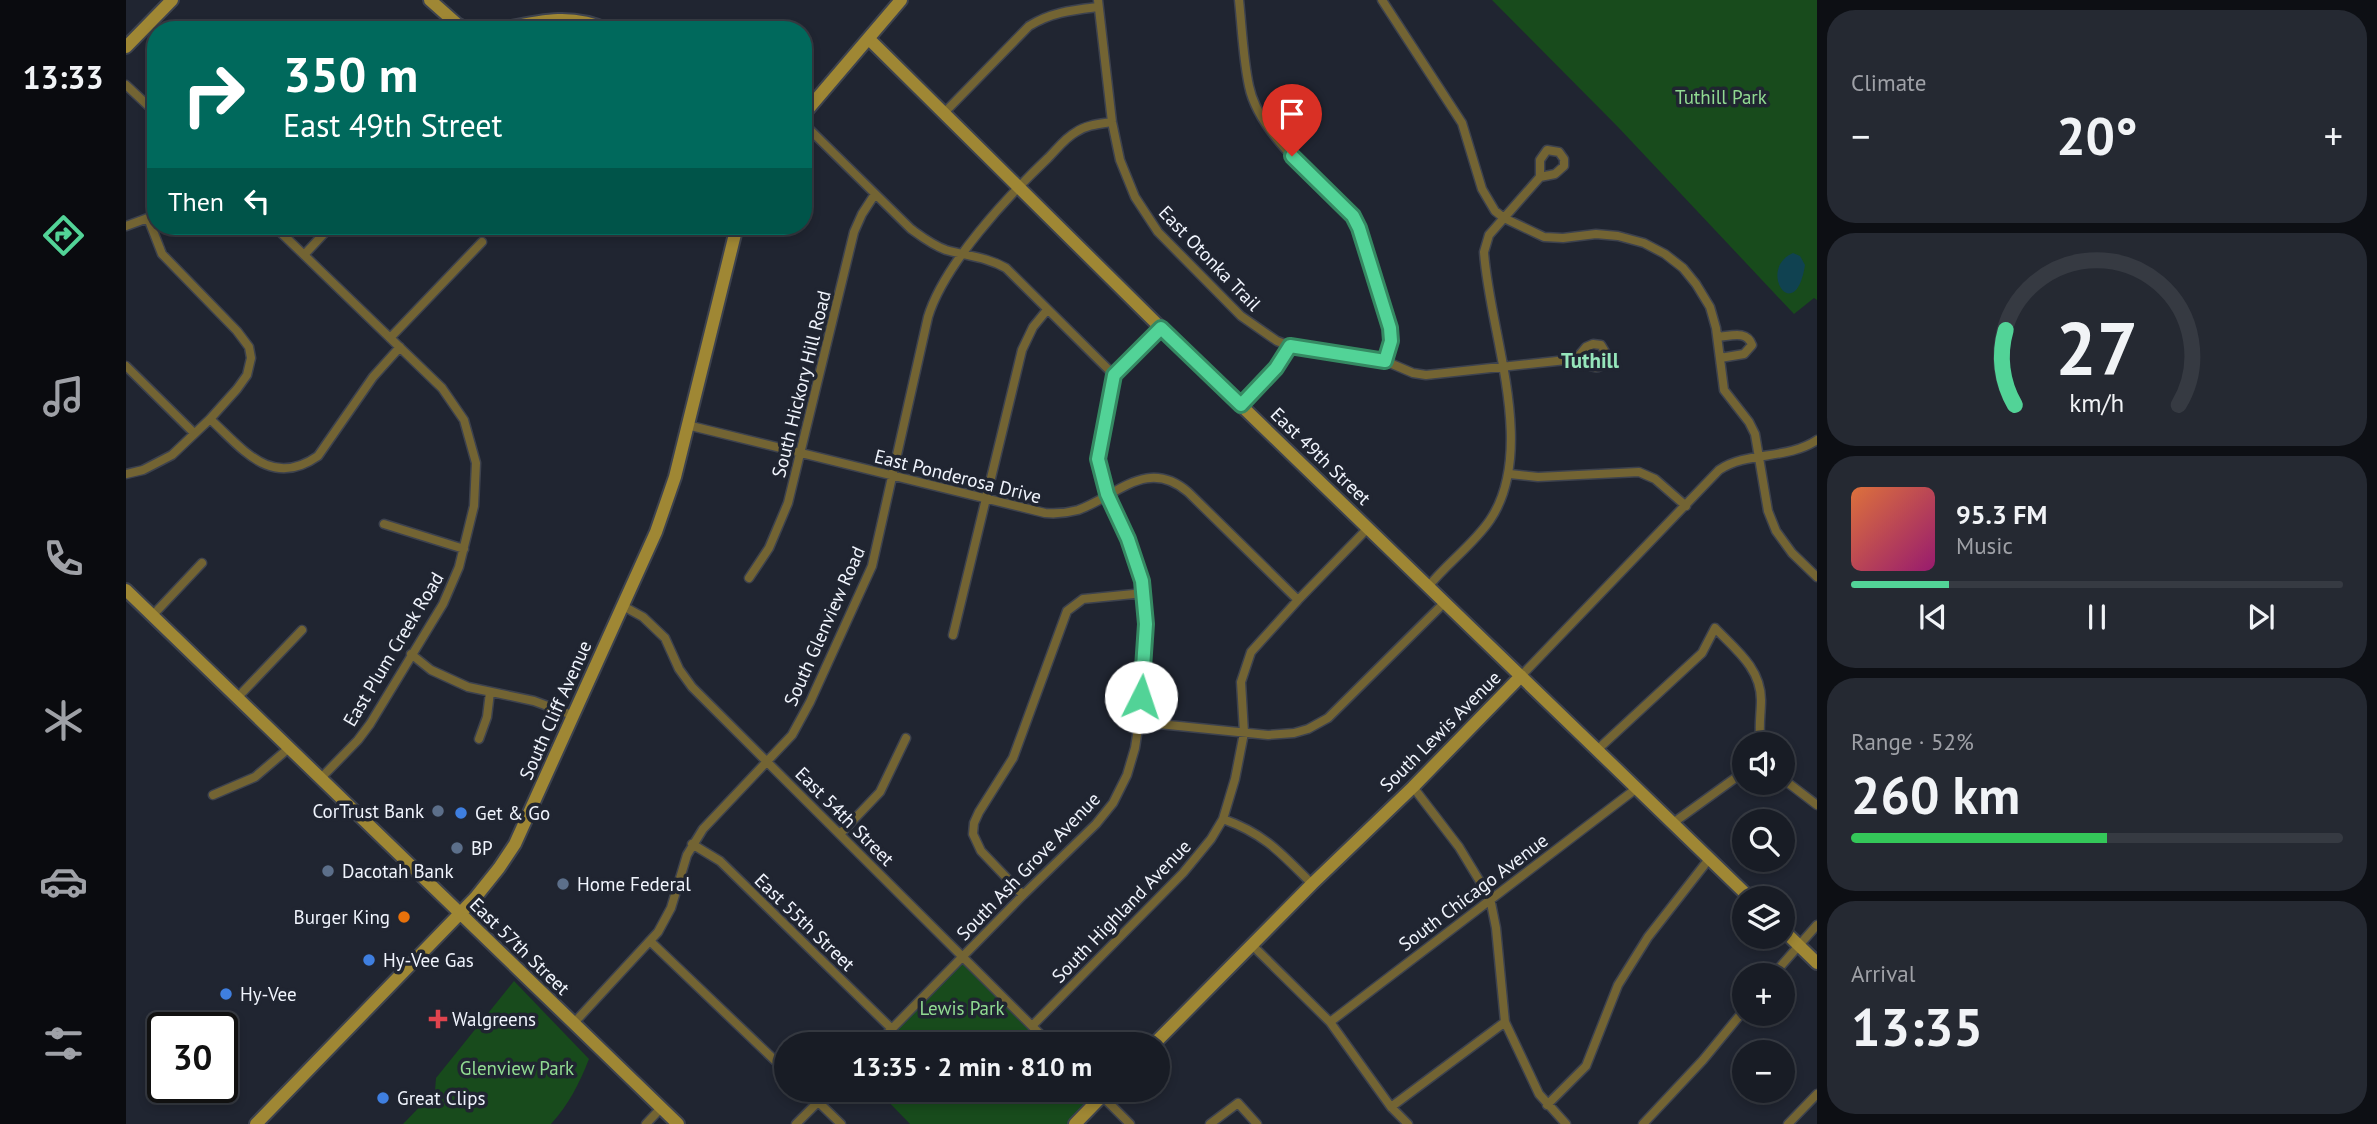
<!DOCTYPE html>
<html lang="en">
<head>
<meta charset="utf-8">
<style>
  body { margin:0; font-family:"PT Sans",sans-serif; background:#252932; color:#f1f3f6; height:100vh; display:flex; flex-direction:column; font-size:26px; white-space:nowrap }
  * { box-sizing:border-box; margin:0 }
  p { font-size:23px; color:#9fa1a7 }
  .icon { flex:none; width:38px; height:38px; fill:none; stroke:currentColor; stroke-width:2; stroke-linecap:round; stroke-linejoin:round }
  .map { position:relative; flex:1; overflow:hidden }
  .sheet { display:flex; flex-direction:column; gap:10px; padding:10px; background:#0d0f14; width:560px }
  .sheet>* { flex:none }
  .guide { position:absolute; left:21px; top:21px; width:665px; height:214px; border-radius:28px; box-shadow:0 4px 10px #0003,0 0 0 2px #363a42; background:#00695c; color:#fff; overflow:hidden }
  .fabs { position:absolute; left:1606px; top:732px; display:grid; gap:14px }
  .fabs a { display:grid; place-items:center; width:63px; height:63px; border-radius:50%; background:#181c25; box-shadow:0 4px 10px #0003,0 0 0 2px #363a42; font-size:35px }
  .speed { position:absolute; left:21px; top:1012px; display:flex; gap:14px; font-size:35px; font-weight:700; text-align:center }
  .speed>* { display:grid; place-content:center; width:91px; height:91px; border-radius:50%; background:#181c25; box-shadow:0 4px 10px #0003,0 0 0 2px #363a42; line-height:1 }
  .speed .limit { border:4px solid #111; border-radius:10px; background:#fff; color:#111 }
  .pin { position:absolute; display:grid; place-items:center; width:60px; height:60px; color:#fff; margin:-72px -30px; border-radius:50% 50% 50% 0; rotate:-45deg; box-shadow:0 0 7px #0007 }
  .pin .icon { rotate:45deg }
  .me { position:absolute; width:77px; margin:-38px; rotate:4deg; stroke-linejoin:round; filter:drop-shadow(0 0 5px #0008) }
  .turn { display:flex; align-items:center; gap:24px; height:147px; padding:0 21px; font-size:32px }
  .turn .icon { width:91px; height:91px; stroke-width:2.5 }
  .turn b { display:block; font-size:49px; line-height:60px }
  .then { display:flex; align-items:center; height:66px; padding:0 21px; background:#0003; gap:14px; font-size:26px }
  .big { font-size:52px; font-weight:700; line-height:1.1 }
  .sheet .card { flex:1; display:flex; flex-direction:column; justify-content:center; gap:10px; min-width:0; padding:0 24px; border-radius:28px; background:#252932 }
  .sheet .dial { align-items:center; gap:0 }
  .dial svg { height:182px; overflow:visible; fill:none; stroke:#363a42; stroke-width:7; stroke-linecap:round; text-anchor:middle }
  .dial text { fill:#f1f3f6; stroke:none }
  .song { display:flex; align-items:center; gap:21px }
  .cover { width:84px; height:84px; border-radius:10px; background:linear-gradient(135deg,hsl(20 70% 55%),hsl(320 70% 35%)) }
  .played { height:7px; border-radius:4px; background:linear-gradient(90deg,#52d397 20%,#363a42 20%) }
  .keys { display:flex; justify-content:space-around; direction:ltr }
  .heat { display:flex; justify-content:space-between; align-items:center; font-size:38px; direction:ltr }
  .charge { height:10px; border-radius:5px; background:linear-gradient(90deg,#34c759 52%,#363a42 0) }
  .trip { position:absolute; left:648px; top:1032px; width:396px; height:70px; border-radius:35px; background:#181c25; box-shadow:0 4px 10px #0003,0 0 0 2px #363a42; font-weight:700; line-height:70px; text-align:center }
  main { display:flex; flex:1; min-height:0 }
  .menu { display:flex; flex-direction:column; width:126px; justify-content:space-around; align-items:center; background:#0a0b0f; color:#9fa1a7 }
  .menu .icon { width:49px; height:49px }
  .menu .active { color:#52d397 }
  .menu b { font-size:32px; color:#f1f3f6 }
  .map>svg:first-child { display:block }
</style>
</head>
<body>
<main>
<nav class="menu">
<b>13:33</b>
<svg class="icon active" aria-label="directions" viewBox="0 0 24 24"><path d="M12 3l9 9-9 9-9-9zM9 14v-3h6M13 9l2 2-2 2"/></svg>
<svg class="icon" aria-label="music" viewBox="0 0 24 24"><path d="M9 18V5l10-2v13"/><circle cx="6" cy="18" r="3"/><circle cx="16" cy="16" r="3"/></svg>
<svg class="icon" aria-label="phone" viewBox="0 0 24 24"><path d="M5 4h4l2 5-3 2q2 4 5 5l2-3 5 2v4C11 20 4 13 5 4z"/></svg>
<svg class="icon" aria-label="climate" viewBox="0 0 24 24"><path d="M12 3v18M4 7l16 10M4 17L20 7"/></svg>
<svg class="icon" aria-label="car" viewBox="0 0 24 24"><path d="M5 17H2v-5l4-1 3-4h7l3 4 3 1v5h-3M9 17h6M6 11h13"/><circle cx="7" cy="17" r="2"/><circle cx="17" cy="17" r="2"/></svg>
<svg class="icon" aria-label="filters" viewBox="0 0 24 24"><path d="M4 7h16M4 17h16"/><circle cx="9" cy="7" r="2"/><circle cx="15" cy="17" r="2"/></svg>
</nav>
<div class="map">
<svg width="1691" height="1124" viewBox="0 0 1691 1124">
  <rect width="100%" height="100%" fill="#202531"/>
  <!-- green -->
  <path fill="#184b1c" d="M1366,0h325v300l-3,-2 -20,16 -176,-187z
    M836,956l89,89h-176z
    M388,981l75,78c-10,25 -20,45 -38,65h-148l32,-33 1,-13z
    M751,1090h219l6,6 -27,28h-165z"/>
  <!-- water -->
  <path fill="#104251" d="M1667,253l7,3 5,9c-10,63 -49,4 -12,-12z"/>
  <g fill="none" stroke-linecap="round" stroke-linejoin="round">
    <defs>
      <path id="street" d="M972,0l14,122 8,38 15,37 23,35 83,84 36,25 13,5 95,15 28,12 13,2 150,-16
        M1113,0c3,28 4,58 10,86 10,49 70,95 104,130l6,12 30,100 2,13 -6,20
        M1256,0l80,123 20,66 13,22 9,7 40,19 19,1 33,-4 22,2 26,7 21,11 18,14 13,16 14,23 6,21 8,62 25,32 6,12 13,77 8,20 16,22 25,24
        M0,85l30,28
        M818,113l85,-87c22,-14 44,-16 69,-19
        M677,123l108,106c11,8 21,16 35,21 21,6 41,7 60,18l108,107
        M1421,150l12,2 5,7v7l-9,8 -15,3v-17z
        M0,226l30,-11
        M148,226l168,162 22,32 12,43 -2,43 -15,61 -16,37 -73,120 -12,16 -37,38
        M178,255l27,-29
        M1592,337c13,-1 29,-7 34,8l-8,9 -24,4
        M264,338l92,-96
        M1467,344l8,1 6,10c-4,20 -19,11 -31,4l10,-12z
        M0,366l68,67
        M1115,405l35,-37 14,-22
        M84,419c33,30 61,70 108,37l55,-79 27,-30
        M561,425l358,88c11,1 22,0 33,-3 39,-14 69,-53 110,-18l110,108
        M0,474l17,-4 29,-15 38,-36 27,-30 10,-14 4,-17 -2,-11 -12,-16 -75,-77 -14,-36
        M1384,474l28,3 101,-5 16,7 31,27
        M258,524l80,25
        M623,578l20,-30 19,-45 66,-271 8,-18 13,-20
        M1302,587c19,-24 45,-42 62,-67 48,-71 -1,-189 -6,-268l5,-17 51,-58
        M497,606l20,11 22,21 14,31 13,18 359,358
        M26,616l50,-53
        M827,635l69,-285 11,-23 14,-17
        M285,654l20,16 37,17 66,14 38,14
        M1395,676l198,-206c28,-19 68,-10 98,-30
        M111,698l65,-68
        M1013,722l129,13 26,-2 14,-4 20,-11 116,-115
        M353,739l8,-22 3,-25
        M1471,750l105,-97 13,-25c20,21 46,40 46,72 0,15 -3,29 0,44
        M1657,779l34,26
        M1287,787l46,60 31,51 6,30 9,94 34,72 27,30
        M87,795l42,-18 34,-29
        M1097,819c42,15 58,34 89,65
        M1547,823l72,-52
        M715,833l39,-41 26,-54
        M566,844l28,17 172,168
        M897,895l-42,-44 -8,-17 1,-11 5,-11 34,-54 54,-147 16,-12 61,-6
        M525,942l135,129
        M1126,945l78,77 61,85 17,17
        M1647,975l44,-50
        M1204,1022l307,-234
        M447,1024l85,-92 13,-24 16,-53 16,-26 89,-94 18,-33 62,-136 56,-249c16,-53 80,-121 120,-159 9,-9 17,-20 28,-26 10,-7 23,-8 36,-10
        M906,1026l151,-153 28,-34 12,-20 12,-40 9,-46 -3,-51 10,-30 47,-52 70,-72
        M750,1045l147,-150 73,-71 17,-21 14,-28 8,-27 4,-26 7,-88 -2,-41 -7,-30 -9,-24 -21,-45 -8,-35 15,-84 47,-47
        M680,1090l35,34
        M970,1090l34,34
        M1421,1105l39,-39 32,-81 30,-48 61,-78
        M1265,1107l114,-85
        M520,1124l15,-16
        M670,1124l34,-34
        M1084,1124l28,-21 19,21
        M1517,1124l60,-64 42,-51
        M1662,1124l29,-30"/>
      <path id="secondary" d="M304,0l27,24 11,6
        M371,30c39,-8 73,-18 111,0
        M743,39l292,289 589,570
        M0,47l46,-47
        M677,115l98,-115
        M0,590l552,534
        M1657,930l34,33
        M1027,1045l159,-161 101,-97 108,-111
        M130,1124l219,-226 24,-30 16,-24 141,-312 19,-55 62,-251
        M949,1124l33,-34"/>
    </defs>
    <!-- street casing -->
    <use href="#street" stroke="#3d424e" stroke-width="11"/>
    <!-- secondary casing -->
    <use href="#secondary" stroke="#3d424e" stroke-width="16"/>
    <!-- street -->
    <use href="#street" stroke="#736433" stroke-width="8"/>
    <!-- secondary -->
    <use href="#secondary" stroke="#9f8734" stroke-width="12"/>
  </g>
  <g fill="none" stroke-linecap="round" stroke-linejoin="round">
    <defs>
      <path id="route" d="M1015,697l5,-73 -4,-43 -14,-42 -21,-45 -9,-35 16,-84 47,-47 80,77 35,-37 14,-22 95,15 6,-20 -1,-13 -31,-100 -6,-12 -61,-60"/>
    </defs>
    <!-- route casing -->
    <use href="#route" stroke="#358962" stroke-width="18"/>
    <!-- route -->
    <use href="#route" stroke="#52d397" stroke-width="12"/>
  </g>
  <!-- markers -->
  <g fill="#5c6f8a" stroke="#202531" stroke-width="2.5">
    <circle cx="312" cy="811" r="7"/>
    <circle cx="331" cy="848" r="7"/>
    <circle cx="202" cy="871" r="7"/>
    <circle cx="437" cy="884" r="7"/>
  </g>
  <g fill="#3f7fe0" stroke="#202531" stroke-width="2.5">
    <circle cx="335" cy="813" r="7"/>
    <circle cx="243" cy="960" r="7"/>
    <circle cx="100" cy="994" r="7"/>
    <circle cx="257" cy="1098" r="7"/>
  </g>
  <circle fill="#e8710a" stroke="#202531" stroke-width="2.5" cx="278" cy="917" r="7"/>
  <path fill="#e0444e" stroke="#202531" stroke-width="2.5" d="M308.5 1008.5h7v7h7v7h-7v7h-7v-7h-7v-7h7z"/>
  <g text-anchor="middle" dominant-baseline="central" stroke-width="7" stroke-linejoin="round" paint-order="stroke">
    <!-- park labels -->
    <g font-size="19" fill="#91db92" stroke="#202531">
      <text x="1595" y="97">Tuthill Park</text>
      <text x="836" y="1008">Lewis Park</text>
      <text x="391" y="1068">Glenview Park</text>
    </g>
    <!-- street labels -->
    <g font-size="19" fill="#f0f4fd" stroke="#202531">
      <text transform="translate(1084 258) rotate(46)">East Otonka Trail</text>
      <text transform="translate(675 384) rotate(-76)">South Hickory Hill Road</text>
      <text transform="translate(1195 456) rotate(44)">East 49th Street</text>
      <text transform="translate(832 476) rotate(14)">East Ponderosa Drive</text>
      <text transform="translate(698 626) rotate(-66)">South Glenview Road</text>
      <text transform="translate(267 649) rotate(-59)">East Plum Creek Road</text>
      <text transform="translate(429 710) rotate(-66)">South Cliff Avenue</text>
      <text transform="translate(1314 731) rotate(-45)">South Lewis Avenue</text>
      <text transform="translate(719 816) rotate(45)">East 54th Street</text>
      <text transform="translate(902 866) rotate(-46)">South Ash Grove Avenue</text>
      <text transform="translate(1347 892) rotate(-37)">South Chicago Avenue</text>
      <text transform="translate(995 911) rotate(-46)">South Highland Avenue</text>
      <text transform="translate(679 922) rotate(44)">East 55th Street</text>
      <text transform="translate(394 946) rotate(44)">East 57th Street</text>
    </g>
    <!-- poi labels -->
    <g font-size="19" fill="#f0f4fd" stroke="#202531" text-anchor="start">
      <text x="298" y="811" text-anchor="end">CorTrust Bank</text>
      <text x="349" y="813">Get &amp; Go</text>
      <text x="345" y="848">BP</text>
      <text x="216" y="871">Dacotah Bank</text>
      <text x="451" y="884">Home Federal</text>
      <text x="264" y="917" text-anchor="end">Burger King</text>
      <text x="257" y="960">Hy-Vee Gas</text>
      <text x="114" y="994">Hy-Vee</text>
      <text x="326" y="1019">Walgreens</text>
      <text x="271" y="1098">Great Clips</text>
    </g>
    <!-- neighbourhood labels -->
    <g font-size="21" font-weight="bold" fill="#96e6bb" stroke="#202531">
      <text x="1464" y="360">Tuthill</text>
    </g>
  </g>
</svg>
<div class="fabs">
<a><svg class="icon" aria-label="sound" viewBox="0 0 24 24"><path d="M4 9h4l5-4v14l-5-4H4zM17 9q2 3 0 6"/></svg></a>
<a><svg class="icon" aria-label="search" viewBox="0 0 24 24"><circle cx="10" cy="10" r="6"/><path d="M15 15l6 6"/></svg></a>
<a><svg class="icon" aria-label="layers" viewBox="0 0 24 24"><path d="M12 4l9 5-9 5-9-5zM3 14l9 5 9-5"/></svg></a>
<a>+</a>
<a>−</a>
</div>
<div class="speed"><div class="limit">30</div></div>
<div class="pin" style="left:1166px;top:156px;background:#d93025"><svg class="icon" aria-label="arrive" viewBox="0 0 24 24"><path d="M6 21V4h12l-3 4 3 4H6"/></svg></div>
<svg class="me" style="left:1015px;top:697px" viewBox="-20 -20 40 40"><circle r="19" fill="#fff"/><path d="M0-13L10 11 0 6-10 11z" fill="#52d397"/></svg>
<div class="trip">13:35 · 2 min · 810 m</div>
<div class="guide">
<div class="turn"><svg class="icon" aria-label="right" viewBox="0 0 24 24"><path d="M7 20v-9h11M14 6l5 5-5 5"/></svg><div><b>350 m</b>East 49th Street</div></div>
<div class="then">Then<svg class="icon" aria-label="left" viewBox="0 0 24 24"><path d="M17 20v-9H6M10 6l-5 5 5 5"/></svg></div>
</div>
</div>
<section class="sheet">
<div class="card"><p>Climate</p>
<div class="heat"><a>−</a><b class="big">20°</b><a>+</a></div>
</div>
<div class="card dial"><svg viewBox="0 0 100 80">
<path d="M14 69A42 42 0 1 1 86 69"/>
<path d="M14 69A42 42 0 0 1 10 36" stroke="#52d397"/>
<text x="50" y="56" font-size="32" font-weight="700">27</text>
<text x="50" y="72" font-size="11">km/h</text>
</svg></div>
<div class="card">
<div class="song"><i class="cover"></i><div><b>95.3 FM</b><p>Music</p></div></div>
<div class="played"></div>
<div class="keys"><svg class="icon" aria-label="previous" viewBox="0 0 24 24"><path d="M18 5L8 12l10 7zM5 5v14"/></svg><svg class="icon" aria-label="pause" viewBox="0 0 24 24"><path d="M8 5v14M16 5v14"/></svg><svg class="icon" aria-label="next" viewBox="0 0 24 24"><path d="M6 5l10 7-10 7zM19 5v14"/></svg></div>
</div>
<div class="card"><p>Range · 52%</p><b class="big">260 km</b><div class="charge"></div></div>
<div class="card"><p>Arrival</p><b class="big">13:35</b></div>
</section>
</main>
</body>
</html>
